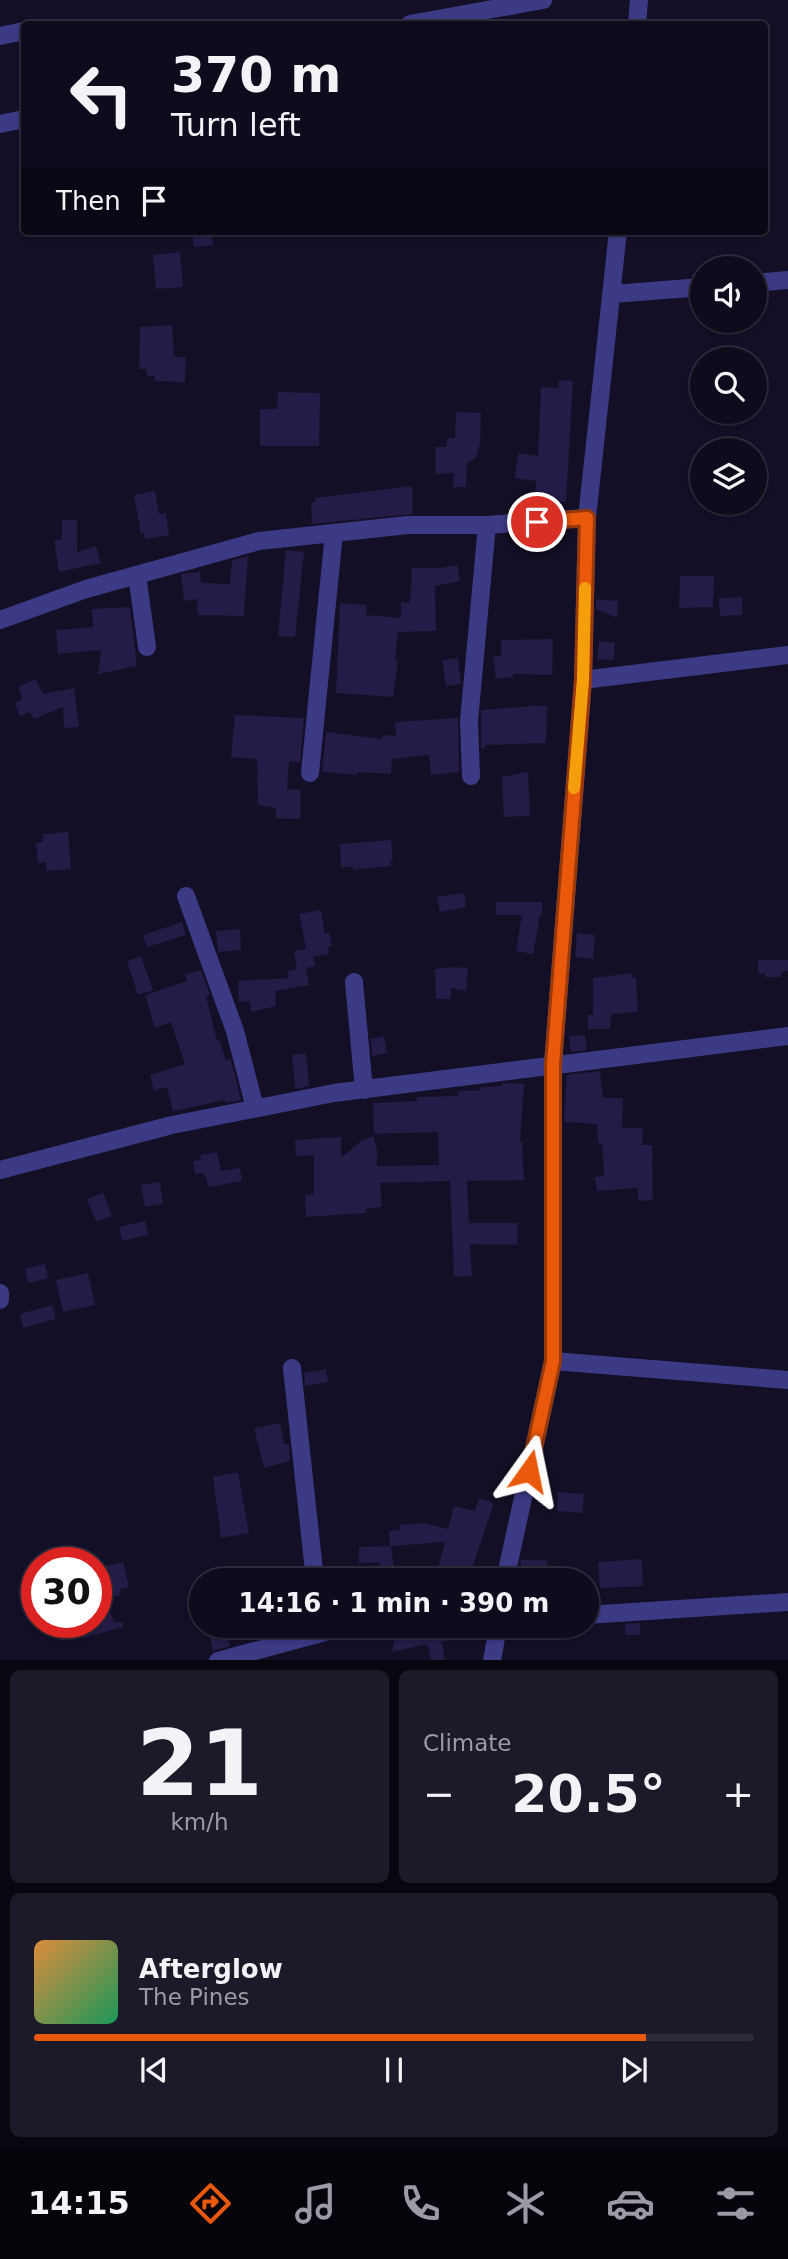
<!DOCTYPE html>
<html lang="en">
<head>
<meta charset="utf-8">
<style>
  body { margin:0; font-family:"DejaVu Sans",sans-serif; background:#1c1929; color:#f1f3f6; height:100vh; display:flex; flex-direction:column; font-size:26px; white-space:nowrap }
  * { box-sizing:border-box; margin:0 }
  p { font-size:23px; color:#9b9ba3 }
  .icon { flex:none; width:38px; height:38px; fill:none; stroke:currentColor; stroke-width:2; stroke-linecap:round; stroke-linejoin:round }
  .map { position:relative; height:1660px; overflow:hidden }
  .side { display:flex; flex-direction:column; gap:10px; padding:10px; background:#08060f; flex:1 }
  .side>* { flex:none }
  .guide { position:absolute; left:21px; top:21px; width:747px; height:214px; border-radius:7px; box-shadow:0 2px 5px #0004,0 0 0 2px #2e2b3b; background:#0e0b1c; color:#f1f3f6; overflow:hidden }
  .controls { position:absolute; left:690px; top:256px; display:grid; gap:14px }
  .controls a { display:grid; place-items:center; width:77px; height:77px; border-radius:50%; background:#0e0b1c; box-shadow:0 2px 5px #0004,0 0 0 2px #2e2b3b; font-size:35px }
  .speed { position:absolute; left:21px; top:1547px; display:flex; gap:14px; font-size:35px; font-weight:700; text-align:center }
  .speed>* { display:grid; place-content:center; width:91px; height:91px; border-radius:50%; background:#0e0b1c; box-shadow:0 2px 5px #0004,0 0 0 2px #2e2b3b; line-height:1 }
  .speed .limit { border:10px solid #d22; background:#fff; color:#111 }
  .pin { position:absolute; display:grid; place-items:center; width:60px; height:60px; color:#fff; margin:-30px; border:4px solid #fff; border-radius:50%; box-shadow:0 2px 7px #0007 }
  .me { position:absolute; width:77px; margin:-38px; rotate:12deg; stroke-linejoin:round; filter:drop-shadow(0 0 5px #0008) }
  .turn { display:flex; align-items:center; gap:24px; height:147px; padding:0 35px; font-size:32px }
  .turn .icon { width:91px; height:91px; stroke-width:2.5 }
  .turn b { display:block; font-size:49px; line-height:60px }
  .then { display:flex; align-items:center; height:66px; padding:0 35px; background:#0003; gap:14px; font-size:26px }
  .big { font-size:52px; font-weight:600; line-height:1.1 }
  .side .tile { flex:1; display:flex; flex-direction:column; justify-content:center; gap:10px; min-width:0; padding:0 24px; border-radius:10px; background:#1c1929 }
  .side .dial { align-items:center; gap:0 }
  .dial b { font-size:91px; line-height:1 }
  .song { display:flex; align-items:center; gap:21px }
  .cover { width:84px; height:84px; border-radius:10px; background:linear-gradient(135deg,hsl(30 70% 55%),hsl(150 70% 35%)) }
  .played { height:7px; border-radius:4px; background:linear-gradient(90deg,#ea580c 85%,#2e2b3b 85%) }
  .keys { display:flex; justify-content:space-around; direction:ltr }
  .heat { display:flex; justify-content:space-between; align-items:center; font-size:38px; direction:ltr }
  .side .tiles { flex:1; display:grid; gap:10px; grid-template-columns:1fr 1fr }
  .tile:last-child { grid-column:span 2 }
  .trip { position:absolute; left:189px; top:1568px; width:410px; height:70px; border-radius:35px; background:#0e0b1c; box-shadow:0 2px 5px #0004,0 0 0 2px #2e2b3b; font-weight:600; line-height:70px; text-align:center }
  .dock { display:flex; height:112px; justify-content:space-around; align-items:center; background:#06040b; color:#9b9ba3 }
  .dock .icon { width:49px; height:49px }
  .dock .on { color:#ea580c }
  .dock b { font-size:32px; color:#f1f3f6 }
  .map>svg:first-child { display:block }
</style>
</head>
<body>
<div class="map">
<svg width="788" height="1661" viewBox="0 0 788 1661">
  <rect width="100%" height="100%" fill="#130f26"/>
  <!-- building -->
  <path fill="#241b47" d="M192,231h19l2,14 -19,2z
    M180,252l3,35 -27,2 -3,-34z
    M172,325l2,32h12l-1,25 -30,-1v-5h-8v-7h-8l1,-42z
    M559,380l14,1 -7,121 -16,-1v4l-15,-1 1,-23 -21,-3 3,-25 20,3 3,-69 17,1z
    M278,392l42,1 -1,53h-59v-37h17z
    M456,412l25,1 -1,29 -3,14 -10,8 -1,23h-13l1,-14 -18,1 -1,-27h12v-9h8z
    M412,486l1,28 -101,10 -1,-22h4v-4z
    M155,491l4,23 7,-1 3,22 -24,4 -1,-6 -3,1 -7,-39z
    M62,520h15v32l19,-6 5,17 -42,9 -5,-32 8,-1z
    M286,550l18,2 -9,85 -17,-1z
    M248,556l-4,60 -46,-1 -1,-16 -13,2 -3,-27 19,-2 1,11 29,1 2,-24z
    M457,565l3,16 -25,5 1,45 -38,1 -3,29h3l-5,36 -57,-4 4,-90 27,2 -1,10 35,3v-16l8,1 1,-3 2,-32h29z
    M680,576h34l-1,31 -34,1z
    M742,597v18l-22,1 -1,-18z
    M596,599l22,2 -1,17 -21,-9z
    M130,607l7,59 -39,8 3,-24 -43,4 -2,-24 37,-3 -1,-18z
    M553,639l-1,36 -39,-1v3l-17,2 -3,-22 8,-1v-16z
    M599,641l16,2 -1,17 -17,-1z
    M458,658l3,26 -15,2 -4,-26z
    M36,679l7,15 31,-6 5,39 -15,1 -1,-21 -29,12 -4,-7 -10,4 -5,-13 8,-4 -5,-12z
    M533,706h14l-1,37 -61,2v3h-4v-38z
    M235,715l69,3 -4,44 -11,-1 -2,28 14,1 -1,29 -24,-1v-10l-18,-3 -1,-46 -26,-2z
    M458,718l1,54 -28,3 -2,-20 -37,4 -1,15 -33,-2v3l-36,-3 4,-40 56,7v-4l14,1 -1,-14z
    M528,772l2,44 -26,1 -2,-40z
    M68,832l3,37 -25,2v-9l-8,1 -2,-20 7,-1v-8z
    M391,840l2,19 -3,1 1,6 -38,4v-3h-12l-1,-23z
    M464,893l2,14 -26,5 -3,-15z
    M496,902h46v13h-2l-7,39 -17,-3 6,-36h-26z
    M321,910l4,24 5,-1 2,13 -4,1 1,7 -16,3 2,9 -13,3 4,-1 3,17 -34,6 1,15 -25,6 -1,-11 -11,1 -1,-21 51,-3 -1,-7 9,-2 -3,-18 12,-2 -7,-35z
    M182,922l4,13 -39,12 -4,-12z
    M240,929l1,21 -23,2 -2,-21z
    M577,933l18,2 -2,24 -18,-2z
    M141,956l12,34 -15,5 -11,-34z
    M758,960h30v11h-6l-1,6h-16v-4l-7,1z
    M453,967l15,1 -2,23 -15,-3v11h-15l-1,-30z
    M201,970l9,25 -4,1 11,45 2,-1 7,20 5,-1 10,41 -15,3 -1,-3 -52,11 -6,-24 -13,4 -4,-16 35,-11 -14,-42 -16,6 -10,-33 42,-14 -2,-7z
    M632,973l1,5h3l2,34 -27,2 -1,15h-22v-14h5v-37z
    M585,1035l2,15 -16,2 -2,-16z
    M384,1036l3,17 -15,3 -1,-17z
    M306,1053l3,33 -14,3 -3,-34z
    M600,1071l3,27h20l-1,30h21l-1,17h10l1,55 -15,1v-13l-41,3 -2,-14 9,-1 -2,-33h-4l-1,-19 -33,-2 3,-47z
    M502,1083l22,1 -4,58h2l2,38 -57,1 2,42h49l-1,22 -47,-1 2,32 -18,1 -4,-96 -70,2 2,24 -16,2v4l-60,4 -1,-22 9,-1v-39l-18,1 -1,-16 46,-3v21l20,-17 12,-5 4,13v17l62,-1 -1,-33 -64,2 -1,-31 44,-2v-4l41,-1v-5l23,-1 -1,-3 22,-1z
    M217,1152l4,19 19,-3 2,13 -33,6 -5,-14 -9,1 -2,-13 8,-1 -1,-5z
    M160,1182l3,22 -18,3 -4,-22z
    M103,1193l9,23 -16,6 -9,-23z
    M145,1221l3,14 -26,6 -3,-14z
    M45,1264l3,14 -20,5 -3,-14z
    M88,1273l7,32 -32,7 -7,-32z
    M52,1305l4,14 -33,9 -3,-14z
    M326,1369l2,13 -23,4 -1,-13z
    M280,1423l4,21h5l1,17 -26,7 -10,-40z
    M238,1472l11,61 -28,5 -8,-61z
    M558,1492l26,2 -2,19 -25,-2z
    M479,1498l15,5 -26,77h-33l10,-38 -54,4 4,30 -14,2 -1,-16 -21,1v-16l31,-1 -1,-15 11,-1v-5l23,-2 25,6 6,-23 21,5z
    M642,1559l1,27 -43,2 -2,-26z
    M521,1560h26v15h-26z
    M123,1562l6,25 -9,2 1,6 -15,4 8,23h9v5l-40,11 -4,-16h17v-54z
    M640,1623v12h-15v-11z
    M208,1626h18l4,20 -17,5z
    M397,1626h89l-1,6 -43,10 3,19h-14l-3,-15 -2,-2 -34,8z"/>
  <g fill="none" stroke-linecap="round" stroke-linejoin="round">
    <!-- street -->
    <path stroke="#3d3a85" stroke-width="18" d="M410,24l133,-24
      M637,24l2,-24
      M0,36l24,-5
      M0,124l24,-5
      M754,283l34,-3
      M613,294l89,-7
      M137,575l10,72
      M0,620l86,-31 173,-48 149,-16h79l100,-7
      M583,680l205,-25
      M310,773l24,-240
      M471,776l-2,-55 18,-196
      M186,896l49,135 20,77
      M354,982l10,108
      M0,1170l172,-45 162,-32 454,-57
      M0,1293v7
      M553,1361l235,19
      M292,1368l23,212
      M505,1580l48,-219v-297l30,-384 4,-162 31,-287
      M586,1615l202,-13
      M218,1661l129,-35
      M492,1661l6,-35"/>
  </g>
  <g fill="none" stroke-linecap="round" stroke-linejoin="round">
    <defs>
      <path id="route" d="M529,1471l24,-110v-297l30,-384 4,-162 -50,4"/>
    </defs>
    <!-- route casing -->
    <use href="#route" stroke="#983908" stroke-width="18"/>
    <!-- route -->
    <use href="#route" stroke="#ea580c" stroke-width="12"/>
    <!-- slow -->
    <path stroke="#f59e0b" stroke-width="12" d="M574,788l9,-108 2,-92"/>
  </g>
</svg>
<div class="controls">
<a><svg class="icon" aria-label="sound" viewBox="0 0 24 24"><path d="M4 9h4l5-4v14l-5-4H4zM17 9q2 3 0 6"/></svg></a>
<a><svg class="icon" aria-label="search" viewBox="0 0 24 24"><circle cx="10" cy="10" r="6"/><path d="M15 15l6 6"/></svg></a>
<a><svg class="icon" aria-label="layers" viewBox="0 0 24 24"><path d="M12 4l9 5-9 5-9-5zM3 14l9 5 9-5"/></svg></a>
</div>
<div class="speed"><div class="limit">30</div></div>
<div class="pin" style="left:537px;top:522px;background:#d93025"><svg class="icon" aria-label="arrive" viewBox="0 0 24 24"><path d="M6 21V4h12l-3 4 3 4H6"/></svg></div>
<svg class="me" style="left:529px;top:1471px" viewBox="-20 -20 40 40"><path d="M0-17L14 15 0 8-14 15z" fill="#ea580c" stroke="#fff" stroke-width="4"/></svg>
<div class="trip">14:16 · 1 min · 390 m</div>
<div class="guide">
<div class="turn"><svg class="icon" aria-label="left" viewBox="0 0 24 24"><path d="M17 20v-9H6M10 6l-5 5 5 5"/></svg><div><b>370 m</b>Turn left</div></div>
<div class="then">Then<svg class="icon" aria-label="arrive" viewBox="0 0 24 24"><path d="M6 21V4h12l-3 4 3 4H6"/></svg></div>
</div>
</div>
<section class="side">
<div class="tiles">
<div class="tile dial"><b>21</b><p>km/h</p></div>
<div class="tile"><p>Climate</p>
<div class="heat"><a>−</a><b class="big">20.5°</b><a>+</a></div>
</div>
<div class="tile">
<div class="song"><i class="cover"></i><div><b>Afterglow</b><p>The Pines</p></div></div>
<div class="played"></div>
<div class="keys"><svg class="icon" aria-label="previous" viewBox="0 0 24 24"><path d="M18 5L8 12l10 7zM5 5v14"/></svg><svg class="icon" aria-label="pause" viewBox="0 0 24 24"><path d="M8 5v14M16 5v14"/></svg><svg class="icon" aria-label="next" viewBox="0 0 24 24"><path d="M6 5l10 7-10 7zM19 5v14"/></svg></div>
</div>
</div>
</section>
<nav class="dock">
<b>14:15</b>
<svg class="icon on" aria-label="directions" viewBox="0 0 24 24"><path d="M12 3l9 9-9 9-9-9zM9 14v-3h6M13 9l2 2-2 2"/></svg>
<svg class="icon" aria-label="music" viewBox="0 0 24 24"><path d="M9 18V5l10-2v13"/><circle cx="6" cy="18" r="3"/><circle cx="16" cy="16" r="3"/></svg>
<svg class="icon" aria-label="phone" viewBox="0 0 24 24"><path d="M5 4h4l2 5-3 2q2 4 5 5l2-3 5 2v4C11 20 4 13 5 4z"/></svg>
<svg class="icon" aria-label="climate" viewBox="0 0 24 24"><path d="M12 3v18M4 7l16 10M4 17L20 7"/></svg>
<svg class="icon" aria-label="car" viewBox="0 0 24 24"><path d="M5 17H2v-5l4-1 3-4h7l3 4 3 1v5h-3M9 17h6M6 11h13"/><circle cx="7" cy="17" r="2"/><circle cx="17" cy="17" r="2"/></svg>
<svg class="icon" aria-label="filters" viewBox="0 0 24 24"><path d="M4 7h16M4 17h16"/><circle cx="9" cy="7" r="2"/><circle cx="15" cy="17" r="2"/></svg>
</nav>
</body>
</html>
